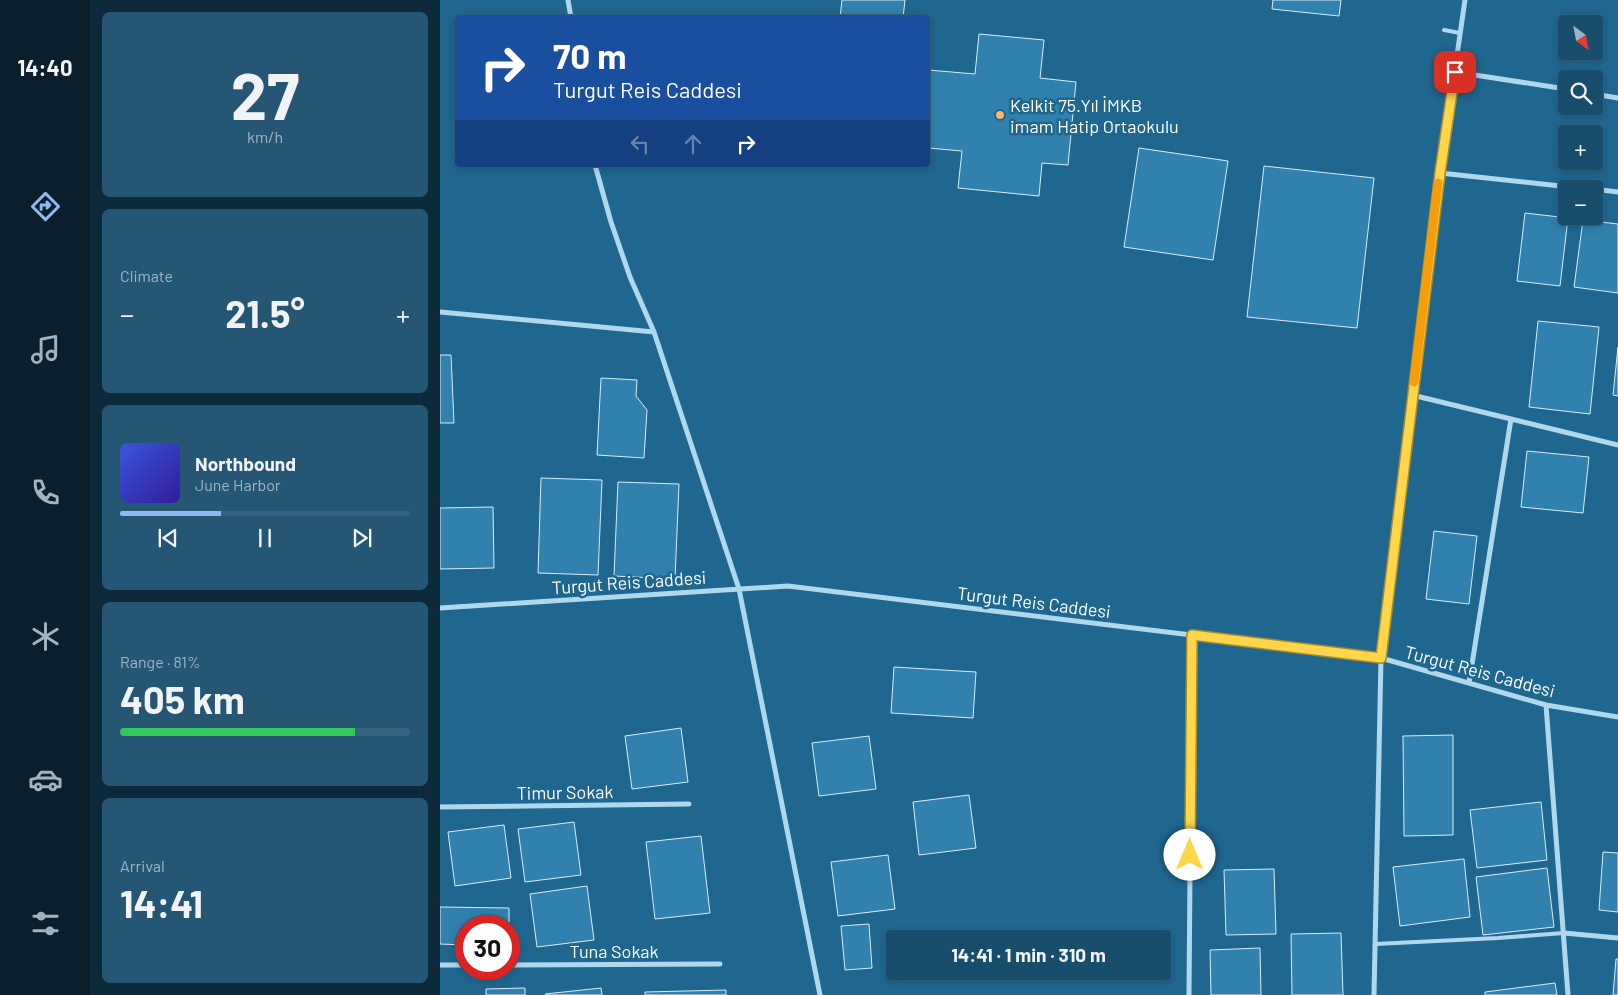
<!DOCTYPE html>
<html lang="en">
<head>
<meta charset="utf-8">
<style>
  body { margin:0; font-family:Barlow,sans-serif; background:#255774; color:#f1f3f6; height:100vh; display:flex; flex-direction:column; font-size:19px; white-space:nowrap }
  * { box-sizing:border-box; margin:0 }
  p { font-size:16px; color:#9fb4c2 }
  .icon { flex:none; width:28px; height:28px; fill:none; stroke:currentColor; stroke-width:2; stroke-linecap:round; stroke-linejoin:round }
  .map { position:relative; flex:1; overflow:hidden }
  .panel { display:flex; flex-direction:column; gap:12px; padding:12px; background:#0d2a3b; width:350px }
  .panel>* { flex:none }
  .guide { position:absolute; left:15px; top:15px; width:475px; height:152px; border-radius:5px; box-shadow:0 2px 8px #0003,0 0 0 1px #36647f; background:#1a4fa0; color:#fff; overflow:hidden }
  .needle { width:32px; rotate:148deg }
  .controls { position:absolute; left:1118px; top:15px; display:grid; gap:10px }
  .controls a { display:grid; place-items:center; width:45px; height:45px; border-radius:5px; background:#184d6c; box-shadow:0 2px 8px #0003,0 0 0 1px #36647f; font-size:25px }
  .speed { position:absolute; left:15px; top:915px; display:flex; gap:10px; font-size:25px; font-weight:700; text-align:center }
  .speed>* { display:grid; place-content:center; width:65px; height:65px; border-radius:50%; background:#184d6c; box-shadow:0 2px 8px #0003,0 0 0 1px #36647f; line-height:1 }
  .speed .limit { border:8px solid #d22; background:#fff; color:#111 }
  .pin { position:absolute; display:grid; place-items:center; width:42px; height:42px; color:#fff; margin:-21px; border-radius:10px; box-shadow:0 2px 8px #0006 }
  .me { position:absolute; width:55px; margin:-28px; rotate:0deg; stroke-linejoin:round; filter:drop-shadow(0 0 4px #0008) }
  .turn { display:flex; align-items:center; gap:18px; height:105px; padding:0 15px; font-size:22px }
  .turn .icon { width:65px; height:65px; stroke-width:2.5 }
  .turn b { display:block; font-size:35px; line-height:42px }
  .lanes { display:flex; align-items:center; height:48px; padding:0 15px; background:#0003; justify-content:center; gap:25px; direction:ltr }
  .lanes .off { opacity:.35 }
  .big { font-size:38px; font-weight:700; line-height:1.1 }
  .panel .card { flex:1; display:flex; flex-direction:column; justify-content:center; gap:8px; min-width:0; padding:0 18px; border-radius:8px; background:#255774 }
  .panel .dial { align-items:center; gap:0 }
  .dial b { font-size:65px; line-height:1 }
  .song { display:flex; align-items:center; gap:15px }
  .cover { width:60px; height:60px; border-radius:8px; background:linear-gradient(135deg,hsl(230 70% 55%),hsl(250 70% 35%)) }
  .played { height:5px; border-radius:2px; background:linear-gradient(90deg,#90b9f0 35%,#36647f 35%) }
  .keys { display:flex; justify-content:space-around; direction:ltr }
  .heat { display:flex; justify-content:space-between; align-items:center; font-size:28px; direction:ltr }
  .charge { height:8px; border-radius:4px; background:linear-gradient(90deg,#34c759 81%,#36647f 0) }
  .trip { position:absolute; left:446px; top:930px; width:285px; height:50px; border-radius:5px; background:#184d6c; box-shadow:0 2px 8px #0003,0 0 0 1px #36647f; font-weight:700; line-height:50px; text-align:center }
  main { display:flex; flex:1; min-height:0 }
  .dock { display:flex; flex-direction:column; width:90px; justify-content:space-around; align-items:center; background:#0a1f2b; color:#9fb4c2 }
  .dock .icon { width:35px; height:35px }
  .dock .on { color:#90b9f0 }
  .dock b { font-size:22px; color:#f1f3f6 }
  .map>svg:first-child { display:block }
</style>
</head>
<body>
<main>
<nav class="dock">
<b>14:40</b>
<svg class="icon on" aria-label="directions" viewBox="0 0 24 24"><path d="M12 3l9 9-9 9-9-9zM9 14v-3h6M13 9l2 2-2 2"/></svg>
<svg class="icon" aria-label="music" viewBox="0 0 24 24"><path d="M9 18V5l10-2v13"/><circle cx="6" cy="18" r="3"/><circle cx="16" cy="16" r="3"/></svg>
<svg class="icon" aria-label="phone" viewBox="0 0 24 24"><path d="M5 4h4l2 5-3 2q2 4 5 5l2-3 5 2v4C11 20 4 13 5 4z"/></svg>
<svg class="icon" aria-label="climate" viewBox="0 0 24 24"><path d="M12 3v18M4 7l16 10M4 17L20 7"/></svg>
<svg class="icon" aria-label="car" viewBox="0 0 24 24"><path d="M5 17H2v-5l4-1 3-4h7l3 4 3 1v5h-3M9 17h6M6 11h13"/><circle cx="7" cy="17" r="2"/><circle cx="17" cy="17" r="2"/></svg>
<svg class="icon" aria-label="filters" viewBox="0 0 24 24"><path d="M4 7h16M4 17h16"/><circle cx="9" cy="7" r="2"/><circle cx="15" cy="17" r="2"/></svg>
</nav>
<section class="panel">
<div class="card dial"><b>27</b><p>km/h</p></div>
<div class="card"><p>Climate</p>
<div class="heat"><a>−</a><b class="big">21.5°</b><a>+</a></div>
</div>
<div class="card">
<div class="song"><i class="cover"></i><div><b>Northbound</b><p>June Harbor</p></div></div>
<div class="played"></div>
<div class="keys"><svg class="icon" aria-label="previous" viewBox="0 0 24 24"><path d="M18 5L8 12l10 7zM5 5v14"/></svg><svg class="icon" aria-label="pause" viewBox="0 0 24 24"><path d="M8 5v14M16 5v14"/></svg><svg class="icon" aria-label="next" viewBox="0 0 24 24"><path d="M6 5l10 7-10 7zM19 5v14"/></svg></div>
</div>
<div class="card"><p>Range · 81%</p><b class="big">405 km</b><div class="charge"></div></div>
<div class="card"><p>Arrival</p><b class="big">14:41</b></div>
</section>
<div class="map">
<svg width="1178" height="995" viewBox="0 0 1178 995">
  <rect width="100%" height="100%" fill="#206790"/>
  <!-- building -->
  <path fill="#3081ad" stroke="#d6edf9" d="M402,0h63l-2,18h-63z
    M833,0h68l-2,16 -67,-7z
    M539,34l65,6 -4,38 36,4 -8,83 -26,-2 -3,33 -81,-8 4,-37 -34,-3v-78l47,4z
    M699,148l89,13 -15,99 -89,-13z
    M824,166l110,12 -17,150 -110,-11z
    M1085,213l43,5 -8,68 -43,-5z
    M1143,220l35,4v69l-44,-6z
    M1098,321l61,6 -9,87 -61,-7z
    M1178,347v49l-5,-1z
    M0,355h11l3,68h-14z
    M161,378l36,2 -1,16 11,14 -3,48 -47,-3z
    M1087,451l62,6 -6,56 -62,-6z
    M101,478l61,2 -4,95 -60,-2z
    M178,482l61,2 -4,95 -61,-3z
    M53,507l1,61 -54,1v-61z
    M994,531l43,5 -8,68 -43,-5z
    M454,667l82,5 -3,46 -82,-5z
    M241,728l7,54 -56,7 -7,-53z
    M1013,735v100l-49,1 -1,-100z
    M429,736l7,53 -57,7 -7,-53z
    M529,795l7,53 -57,7 -6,-53z
    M1101,802l6,58 -70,8 -7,-58z
    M134,822l7,53 -56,7 -7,-53z
    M64,825l7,53 -56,8 -7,-54z
    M261,836l9,77 -55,6 -9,-77z
    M1163,852l15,1v59l-19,-2z
    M448,855l7,54 -57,7 -7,-54z
    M1024,859l6,58 -70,9 -7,-59z
    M1107,868l7,59 -71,8 -7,-58z
    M834,869l2,65 -50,1 -2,-65z
    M147,886l7,54 -57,7 -7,-53z
    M0,907l69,1v37v-19h-43v19l-26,-1z
    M429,924l3,44 -27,2 -4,-44z
    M901,933l2,62h-51l-1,-61z
    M820,948l1,47h-50l-1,-45z
    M1176,959h2v36h-5z
    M1115,983l2,12h-72v-3z
    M85,988v7h-39v-6z
    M161,988l1,7h-56l-1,-1z
    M286,990v5h-81v-3z"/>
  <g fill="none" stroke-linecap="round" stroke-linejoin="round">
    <!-- lane -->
    <path stroke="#b0d8ed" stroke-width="4" d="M1004,30l16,3
      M935,944l123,-6 66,-5"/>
    <!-- street -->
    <path stroke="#b0d8ed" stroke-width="5" d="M128,0l3,18
      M1015,72l111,17
      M1154,94l24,4
      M155,165l16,57 19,55 24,55 85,257 81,406
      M1000,173l148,16
      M1154,189l24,3
      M0,312l214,20
      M972,395l206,50
      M0,608l348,-22 593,72 165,47 72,12
      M1029,683l42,-264
      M1106,705l22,290
      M0,807l249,-3
      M1124,933l54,5
      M0,965h26
      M69,965l211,-1
      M749,995l3,-360
      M934,995l7,-337 59,-485 25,-173"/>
  </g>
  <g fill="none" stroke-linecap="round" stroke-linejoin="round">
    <defs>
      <path id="route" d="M750,855l2,-220 189,23 59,-485 15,-101"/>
    </defs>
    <!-- route casing -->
    <use href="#route" stroke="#a68a30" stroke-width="12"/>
    <!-- route -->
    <use href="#route" stroke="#ffd54a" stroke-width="9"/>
    <!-- slow -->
    <path stroke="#f59e0b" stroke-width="9" d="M974,382l24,-199"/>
  </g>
  <!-- markers -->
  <circle fill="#fab771" stroke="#206790" stroke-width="2" cx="560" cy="115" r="5"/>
  <g text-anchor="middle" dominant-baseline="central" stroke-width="5" stroke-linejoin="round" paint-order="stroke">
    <!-- poi labels -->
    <g font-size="18" fill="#fff" stroke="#206790" text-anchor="start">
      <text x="570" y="105">Kelkit 75.Yıl İMKB<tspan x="570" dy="21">imam Hatip Ortaokulu</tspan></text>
    </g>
    <!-- street labels -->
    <g font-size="18" fill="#fff" stroke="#206790">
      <text transform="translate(189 582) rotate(-4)">Turgut Reis Caddesi</text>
      <text transform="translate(594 602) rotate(7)">Turgut Reis Caddesi</text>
      <text transform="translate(1040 671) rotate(15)">Turgut Reis Caddesi</text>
      <text transform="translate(125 792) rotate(-1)">Timur Sokak</text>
      <text x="174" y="951">Tuna Sokak</text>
    </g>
  </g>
</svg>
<div class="controls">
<a><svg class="needle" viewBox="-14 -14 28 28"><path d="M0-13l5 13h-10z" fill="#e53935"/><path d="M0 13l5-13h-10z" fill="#9fb4c2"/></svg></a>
<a><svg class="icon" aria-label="search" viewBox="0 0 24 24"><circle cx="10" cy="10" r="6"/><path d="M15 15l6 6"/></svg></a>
<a>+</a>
<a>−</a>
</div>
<div class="speed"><div class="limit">30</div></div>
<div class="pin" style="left:1015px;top:72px;background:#d93025"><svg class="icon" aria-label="arrive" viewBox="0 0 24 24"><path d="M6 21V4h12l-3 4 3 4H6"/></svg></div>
<svg class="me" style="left:750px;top:855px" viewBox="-20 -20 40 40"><circle r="19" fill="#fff"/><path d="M0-13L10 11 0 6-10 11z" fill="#ffd54a"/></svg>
<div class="trip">14:41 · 1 min · 310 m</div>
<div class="guide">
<div class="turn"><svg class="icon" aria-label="right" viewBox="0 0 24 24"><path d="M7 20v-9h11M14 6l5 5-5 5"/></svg><div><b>70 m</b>Turgut Reis Caddesi</div></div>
<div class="lanes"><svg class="icon off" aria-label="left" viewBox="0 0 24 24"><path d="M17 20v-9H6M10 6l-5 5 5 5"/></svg><svg class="icon off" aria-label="ahead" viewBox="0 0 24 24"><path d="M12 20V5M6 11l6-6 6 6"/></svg><svg class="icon" aria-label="right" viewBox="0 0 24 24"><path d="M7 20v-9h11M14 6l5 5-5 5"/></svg></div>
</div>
</div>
</main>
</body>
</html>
